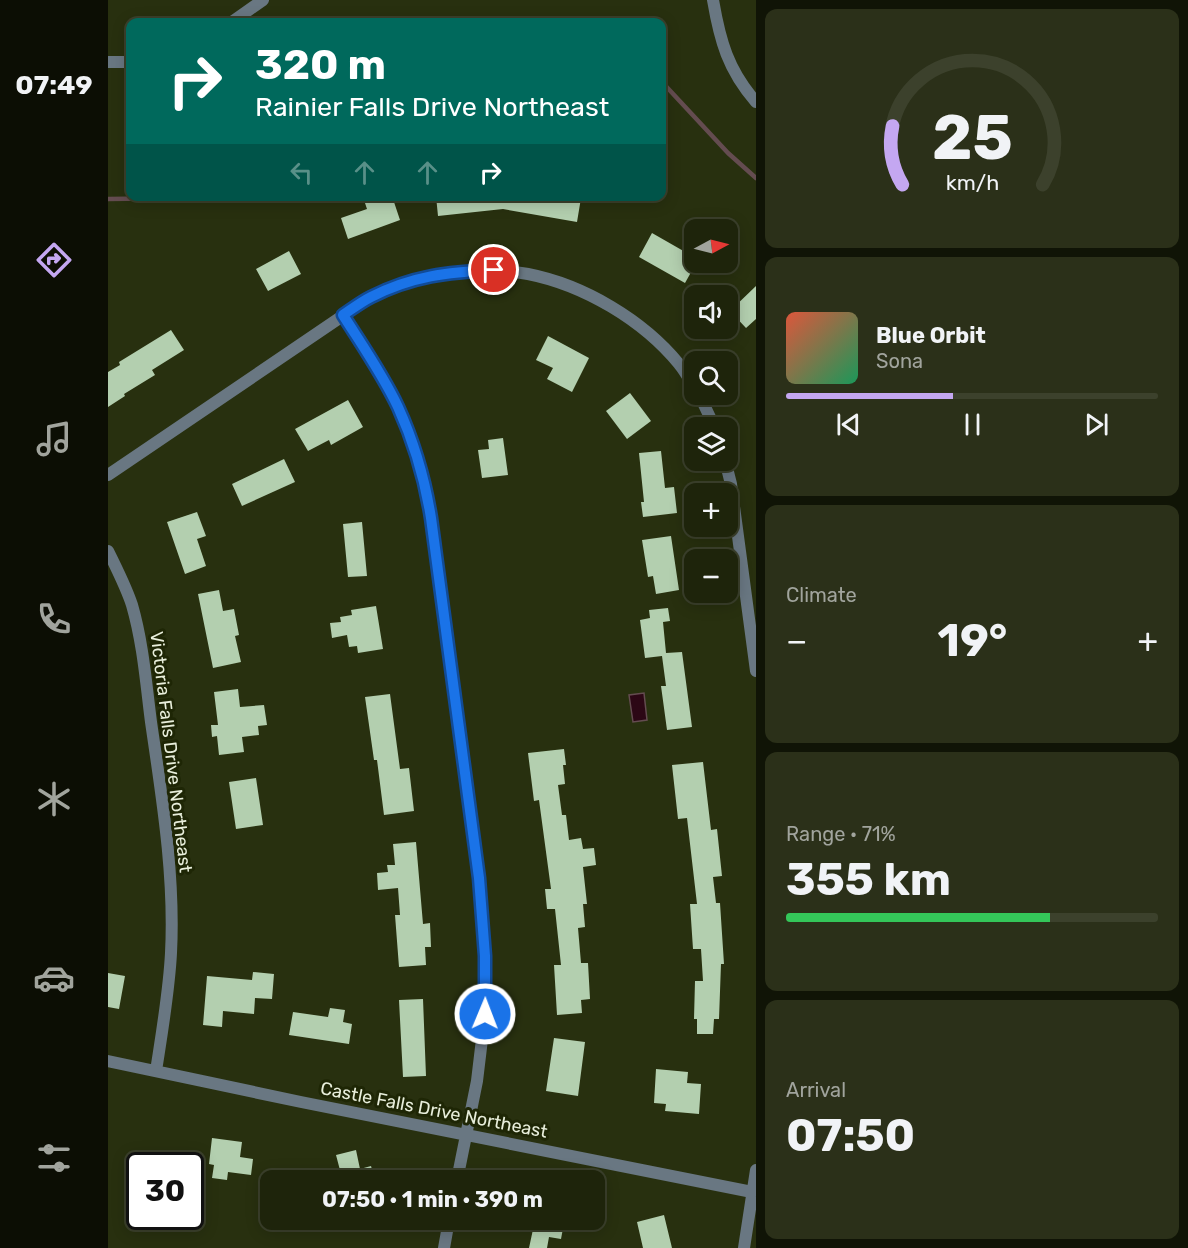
<!DOCTYPE html>
<html lang="en">
<head>
<meta charset="utf-8">
<style>
  body { margin:0; font-family:Rubik,sans-serif; background:#2b3019; color:#f1f3f6; height:100vh; display:flex; flex-direction:column; font-size:22px; white-space:nowrap }
  * { box-sizing:border-box; margin:0 }
  p { font-size:20px; color:#a1a49d }
  .icon { flex:none; width:33px; height:33px; fill:none; stroke:currentColor; stroke-width:2; stroke-linecap:round; stroke-linejoin:round }
  .map { position:relative; flex:1; overflow:hidden }
  .sheet { display:flex; flex-direction:column; gap:9px; padding:9px; background:#101406; width:432px }
  .sheet>* { flex:none }
  .top-card { position:absolute; left:18px; top:18px; width:540px; height:183px; border-radius:12px; box-shadow:0 3px 15px #0003,0 0 0 2px #3c412c; background:#00695c; color:#fff; overflow:hidden }
  .needle { width:39px; rotate:83deg }
  .controls { position:absolute; left:576px; top:219px; display:grid; gap:12px }
  .controls a { display:grid; place-items:center; width:54px; height:54px; border-radius:12px; background:#1e240b; box-shadow:0 3px 15px #0003,0 0 0 2px #3c412c; font-size:30px }
  .speed { position:absolute; left:18px; top:1152px; display:flex; gap:12px; font-size:30px; font-weight:700; text-align:center }
  .speed>* { display:grid; place-content:center; width:78px; height:78px; border-radius:50%; background:#1e240b; box-shadow:0 3px 15px #0003,0 0 0 2px #3c412c; line-height:1 }
  .speed .limit { border:3px solid #111; border-radius:9px; background:#fff; color:#111 }
  .pin { position:absolute; display:grid; place-items:center; width:51px; height:51px; color:#fff; margin:-26px; border:3px solid #fff; border-radius:50%; box-shadow:0 2px 6px #0007 }
  .me { position:absolute; width:66px; margin:-33px; rotate:1deg; stroke-linejoin:round; filter:drop-shadow(0 0 4px #0008) }
  .turn { display:flex; align-items:center; gap:21px; height:126px; padding:0 30px; font-size:27px }
  .turn .icon { width:78px; height:78px; stroke-width:2.5 }
  .turn b { display:block; font-size:42px; line-height:51px }
  .lanes { display:flex; align-items:center; height:57px; padding:0 30px; background:#0003; justify-content:center; gap:30px; direction:ltr }
  .lanes .off { opacity:.35 }
  .big { font-size:45px; font-weight:700; line-height:1.1 }
  .sheet .widget { flex:1; display:flex; flex-direction:column; justify-content:center; gap:9px; min-width:0; padding:0 21px; border-radius:12px; background:#2b3019 }
  .sheet .dial { align-items:center; gap:0 }
  .dial svg { height:156px; overflow:visible; fill:none; stroke:#3c412c; stroke-width:7; stroke-linecap:round; text-anchor:middle }
  .dial text { fill:#f1f3f6; stroke:none }
  .song { display:flex; align-items:center; gap:18px }
  .cover { width:72px; height:72px; border-radius:9px; background:linear-gradient(135deg,hsl(10 70% 55%),hsl(150 70% 35%)) }
  .played { height:6px; border-radius:3px; background:linear-gradient(90deg,#c4a7f1 45%,#3c412c 45%) }
  .keys { display:flex; justify-content:space-around; direction:ltr }
  .heat { display:flex; justify-content:space-between; align-items:center; font-size:33px; direction:ltr }
  .charge { height:9px; border-radius:4px; background:linear-gradient(90deg,#34c759 71%,#3c412c 0) }
  .trip { position:absolute; left:152px; top:1170px; width:345px; height:60px; border-radius:12px; background:#1e240b; box-shadow:0 3px 15px #0003,0 0 0 2px #3c412c; font-weight:700; line-height:60px; text-align:center }
  main { display:flex; flex:1; min-height:0 }
  .dock { display:flex; flex-direction:column; width:108px; justify-content:space-around; align-items:center; background:#0c0e04; color:#a1a49d }
  .dock .icon { width:42px; height:42px }
  .dock .active { color:#c4a7f1 }
  .dock b { font-size:27px; color:#f1f3f6 }
  .map>svg:first-child { display:block }
</style>
</head>
<body>
<main>
<nav class="dock">
<b>07:49</b>
<svg class="icon active" aria-label="directions" viewBox="0 0 24 24"><path d="M12 3l9 9-9 9-9-9zM9 14v-3h6M13 9l2 2-2 2"/></svg>
<svg class="icon" aria-label="music" viewBox="0 0 24 24"><path d="M9 18V5l10-2v13"/><circle cx="6" cy="18" r="3"/><circle cx="16" cy="16" r="3"/></svg>
<svg class="icon" aria-label="phone" viewBox="0 0 24 24"><path d="M5 4h4l2 5-3 2q2 4 5 5l2-3 5 2v4C11 20 4 13 5 4z"/></svg>
<svg class="icon" aria-label="climate" viewBox="0 0 24 24"><path d="M12 3v18M4 7l16 10M4 17L20 7"/></svg>
<svg class="icon" aria-label="car" viewBox="0 0 24 24"><path d="M5 17H2v-5l4-1 3-4h7l3 4 3 1v5h-3M9 17h6M6 11h13"/><circle cx="7" cy="17" r="2"/><circle cx="17" cy="17" r="2"/></svg>
<svg class="icon" aria-label="filters" viewBox="0 0 24 24"><path d="M4 7h16M4 17h16"/><circle cx="9" cy="7" r="2"/><circle cx="15" cy="17" r="2"/></svg>
</nav>
<div class="map">
<svg width="648" height="1248" viewBox="0 0 648 1248">
  <rect width="100%" height="100%" fill="#28300f"/>
  <!-- water -->
  <path fill="#2c0715" stroke="#644c50" stroke-width="1.5" d="M536,693l3,27 -14,2 -4,-27z"/>
  <g fill="none" stroke-linecap="round" stroke-linejoin="round">
    <!-- stream -->
    <path stroke="#644c50" stroke-width="4.5" d="M554,82l66,71 28,25
      M0,199l74,-1 3,-2"/>
  </g>
  <!-- building -->
  <path fill="#b3cfaf" d="M265,196h19l8,24 -52,19 -7,-21 26,-9 -3,-9z
    M328,196h137l8,2 -4,24 -74,-13 -65,7z
    M544,233l42,24v10l-9,16 -46,-26z
    M181,251l12,23 -33,17 -12,-22z
    M648,286v33l-10,9 -16,-17z
    M63,330l13,20 -32,20 3,5 -31,19 1,2 -17,11v-35l12,-7 -1,-3z
    M440,336l41,22 -17,34 -25,-13 6,-11 -17,-8z
    M522,393l21,28 -24,18 -21,-28z
    M240,400l15,27 -32,18 -2,-5 -21,11 -13,-22z
    M395,438l5,37 -26,3 -4,-28 11,-1 -1,-9z
    M553,451l4,37 9,-1 3,26 -34,4 -2,-15h3l-5,-49z
    M176,459l11,23 -53,24 -10,-22z
    M89,512l9,24 -9,3 9,27 -21,8 -18,-52z
    M254,522l5,54 -19,1 -5,-53z
    M563,536l8,54 -23,4 -3,-18 -5,1 -6,-37z
    M111,590l4,21 11,-2 5,26 -4,1 6,26 -28,6 -15,-74z
    M268,606l7,43 -25,4 -1,-7 -8,1 -2,-12 -15,3 -2,-15 11,-1 -1,-5 12,-2 -1,-5z
    M560,608l2,13 -7,1 3,31 16,-1 10,75 -25,3 -6,-44h5l-4,-30 -17,2 -5,-38 10,-2 -1,-8z
    M130,689l2,18 24,-2 3,20 -9,1 1,9 -17,2 2,15 -25,3 -2,-19 -5,1 -1,-12h7l-4,-33z
    M282,694l10,75 9,-1 5,43 -30,4 -7,-55h-3l-9,-63z
    M456,749l2,16h-3l2,19 -7,1 4,30h4l3,25 12,-2 2,11 11,-1 2,17 -13,2 4,37h-4l2,23 -7,1 3,35h7l2,36 -9,1 1,13 -25,2 -3,-50h7l-6,-56h-8l-2,-20h6l-12,-89 -5,1 -6,-48z
    M595,762l8,68 6,-1 5,47 -9,1 3,26h4l4,61h-3l-2,55h-5l-1,15h-16v-15h-3l1,-38h8l-2,-32h-8l-3,-45h7l-10,-86 -9,1 -6,-54z
    M148,778l7,47 -27,4 -7,-47z
    M308,842l7,82 7,-1 1,24h-6l1,18 -27,2 -4,-52h5l-2,-27 -20,2 -1,-17 11,-1 -1,-7h8l-2,-21z
    M145,972l21,2 -2,25 -17,-1 -1,16 -31,-3 -1,16 -19,-2 4,-49 45,4z
    M0,973l17,3 -6,33 -11,-2z
    M315,999l3,77 -23,1 -4,-77z
    M222,1008l15,2 -2,12 9,2 -3,20 -60,-9 4,-23 35,5z
    M446,1038l31,4 -7,54 -32,-5z
    M548,1069l32,3 -1,11 14,1 -2,30 -34,-3 1,-7 -12,-1z
    M104,1138l30,4 -2,15 13,2 -2,16 -23,-3 -1,8 -15,-2 2,-13 -5,-1z
    M248,1150l4,19 11,-3 4,14h-43l-1,-4 10,-2 -5,-19z
    M556,1215l8,33h-29l-6,-26z
    M427,1220h21v1l8,2 -3,16 -12,-2 -2,11h-18z"/>
  <g fill="none" stroke-linecap="round" stroke-linejoin="round">
    <!-- street -->
    <path stroke="#697782" stroke-width="12" d="M605,0c7,41 15,70 43,102
      M124,22l31,-22
      M0,62h22
      M235,315c19,30 40,60 55,92 16,35 26,73 33,110l48,361 6,78v58l-8,67 -20,99
      M591,394l16,34
      M617,460l6,24 25,187
      M0,475l261,-177c18,-8 36,-16 55,-21 34,-7 70,-9 104,-3 56,11 115,46 151,90 6,7 10,15 15,23
      M0,551c9,18 18,36 24,54 11,38 14,78 19,117 11,76 24,154 20,231 -2,39 -9,79 -15,118
      M0,1061l193,41 451,90
      M336,1248l5,-28
      M636,1248l12,-78"/>
  </g>
  <g fill="none" stroke-linecap="round" stroke-linejoin="round">
    <defs>
      <path id="route" d="M377,1014v-58l-6,-78 -48,-360c-6,-38 -17,-76 -33,-111 -15,-32 -36,-62 -55,-92 9,-6 18,-13 28,-18 41,-21 77,-25 123,-27"/>
    </defs>
    <!-- route casing -->
    <use href="#route" stroke="#114b97" stroke-width="15"/>
    <!-- route -->
    <use href="#route" stroke="#1a73e8" stroke-width="10"/>
  </g>
  <g text-anchor="middle" dominant-baseline="central" stroke-width="6" stroke-linejoin="round" paint-order="stroke">
    <!-- street labels -->
    <g font-size="18" fill="#e8eedb" stroke="#1e2605">
      <text transform="translate(63 752) rotate(83)">Victoria Falls Drive Northeast</text>
      <text transform="translate(326 1110) rotate(11)">Castle Falls Drive Northeast</text>
    </g>
  </g>
</svg>
<div class="controls">
<a><svg class="needle" viewBox="-14 -14 28 28"><path d="M0-13l5 13h-10z" fill="#e53935"/><path d="M0 13l5-13h-10z" fill="#a1a49d"/></svg></a>
<a><svg class="icon" aria-label="sound" viewBox="0 0 24 24"><path d="M4 9h4l5-4v14l-5-4H4zM17 9q2 3 0 6"/></svg></a>
<a><svg class="icon" aria-label="search" viewBox="0 0 24 24"><circle cx="10" cy="10" r="6"/><path d="M15 15l6 6"/></svg></a>
<a><svg class="icon" aria-label="layers" viewBox="0 0 24 24"><path d="M12 4l9 5-9 5-9-5zM3 14l9 5 9-5"/></svg></a>
<a>+</a>
<a>−</a>
</div>
<div class="speed"><div class="limit">30</div></div>
<div class="pin" style="left:386px;top:270px;background:#d93025"><svg class="icon" aria-label="arrive" viewBox="0 0 24 24"><path d="M6 21V4h12l-3 4 3 4H6"/></svg></div>
<svg class="me" style="left:377px;top:1014px" viewBox="-20 -20 40 40"><circle r="17" fill="#1a73e8" stroke="#fff" stroke-width="3"/><path d="M0-11L8 9 0 5-8 9z" fill="#fff"/></svg>
<div class="trip">07:50 · 1 min · 390 m</div>
<div class="top-card">
<div class="turn"><svg class="icon" aria-label="right" viewBox="0 0 24 24"><path d="M7 20v-9h11M14 6l5 5-5 5"/></svg><div><b>320 m</b>Rainier Falls Drive Northeast</div></div>
<div class="lanes"><svg class="icon off" aria-label="left" viewBox="0 0 24 24"><path d="M17 20v-9H6M10 6l-5 5 5 5"/></svg><svg class="icon off" aria-label="ahead" viewBox="0 0 24 24"><path d="M12 20V5M6 11l6-6 6 6"/></svg><svg class="icon off" aria-label="ahead" viewBox="0 0 24 24"><path d="M12 20V5M6 11l6-6 6 6"/></svg><svg class="icon" aria-label="right" viewBox="0 0 24 24"><path d="M7 20v-9h11M14 6l5 5-5 5"/></svg></div>
</div>
</div>
<section class="sheet">
<div class="widget dial"><svg viewBox="0 0 100 80">
<path d="M14 69A42 42 0 1 1 86 69"/>
<path d="M14 69A42 42 0 0 1 9 39" stroke="#c4a7f1"/>
<text x="50" y="56" font-size="32" font-weight="700">25</text>
<text x="50" y="72" font-size="11">km/h</text>
</svg></div>
<div class="widget">
<div class="song"><i class="cover"></i><div><b>Blue Orbit</b><p>Sona</p></div></div>
<div class="played"></div>
<div class="keys"><svg class="icon" aria-label="previous" viewBox="0 0 24 24"><path d="M18 5L8 12l10 7zM5 5v14"/></svg><svg class="icon" aria-label="pause" viewBox="0 0 24 24"><path d="M8 5v14M16 5v14"/></svg><svg class="icon" aria-label="next" viewBox="0 0 24 24"><path d="M6 5l10 7-10 7zM19 5v14"/></svg></div>
</div>
<div class="widget"><p>Climate</p>
<div class="heat"><a>−</a><b class="big">19°</b><a>+</a></div>
</div>
<div class="widget"><p>Range · 71%</p><b class="big">355 km</b><div class="charge"></div></div>
<div class="widget"><p>Arrival</p><b class="big">07:50</b></div>
</section>
</main>
</body>
</html>
